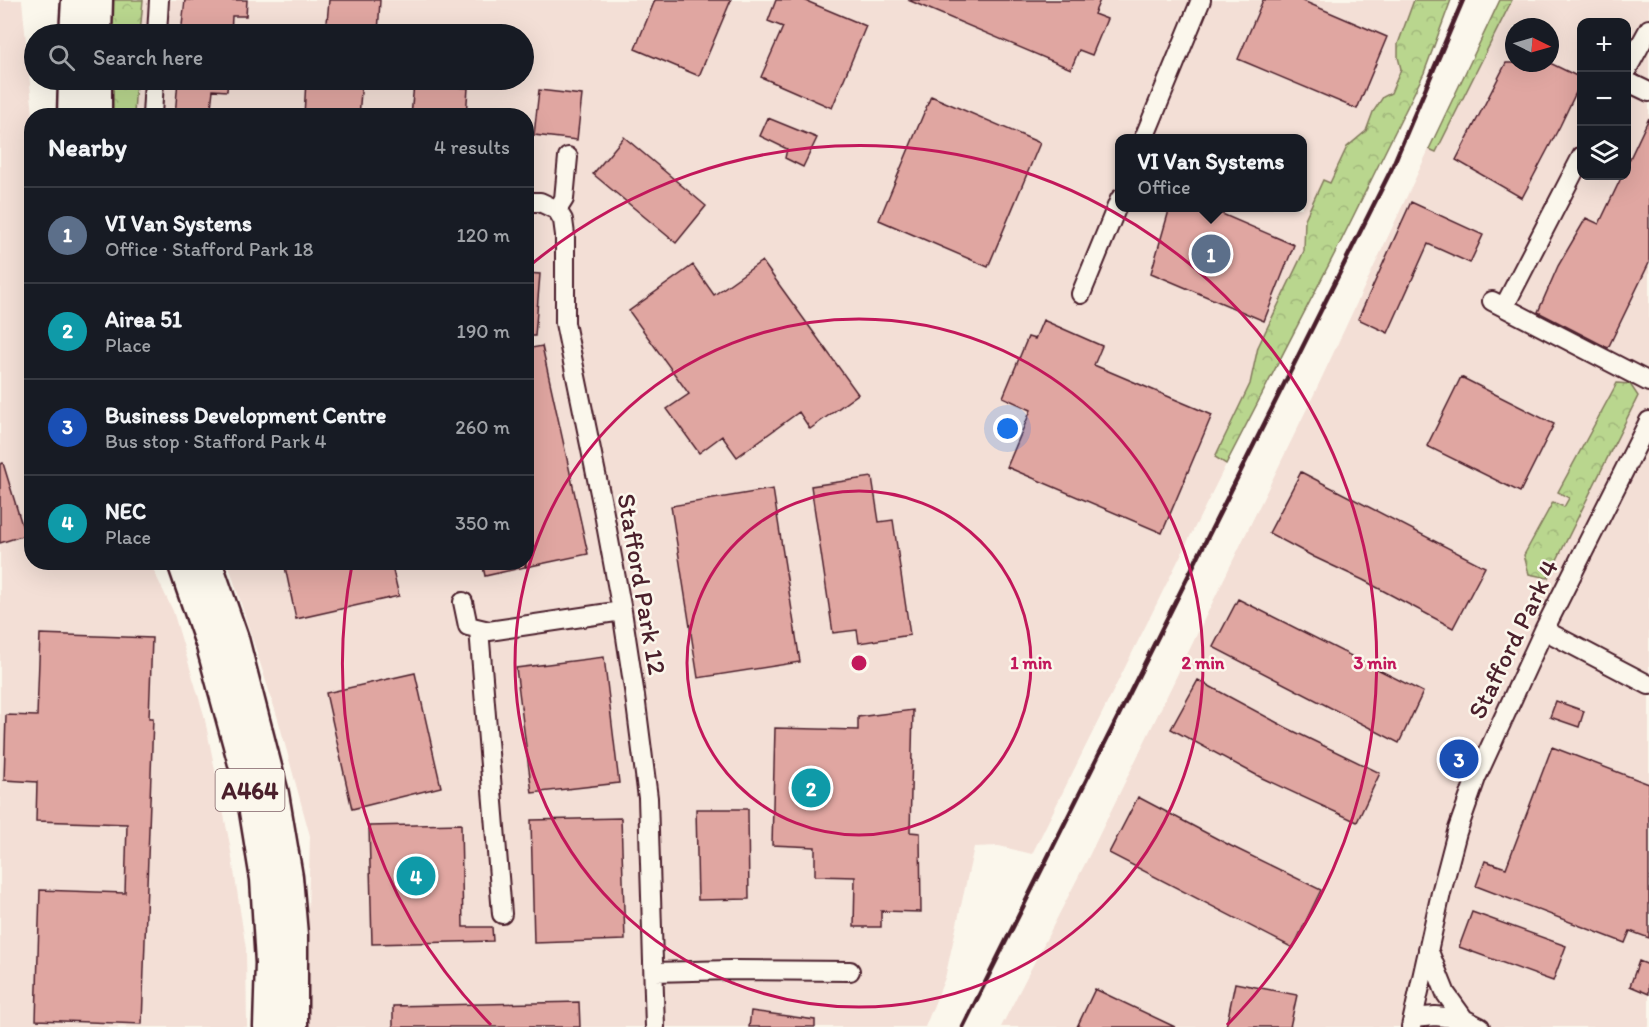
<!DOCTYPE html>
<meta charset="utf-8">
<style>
body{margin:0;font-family:Itim,sans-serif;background:#242831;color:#f1f3f6}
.controls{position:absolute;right:18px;top:18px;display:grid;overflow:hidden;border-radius:12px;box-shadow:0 6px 24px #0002}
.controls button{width:54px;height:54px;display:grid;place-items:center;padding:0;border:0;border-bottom:2px solid #363941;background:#171b24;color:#f1f3f6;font:30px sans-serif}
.compass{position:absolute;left:1505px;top:18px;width:54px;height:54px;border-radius:50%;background:#171b24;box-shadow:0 6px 24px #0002;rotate:95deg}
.you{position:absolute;left:1008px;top:429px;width:21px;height:21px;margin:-15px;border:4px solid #fff;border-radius:50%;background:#1a73e8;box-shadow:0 0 0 9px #1a73e833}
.badge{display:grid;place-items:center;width:39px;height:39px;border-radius:50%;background:#d93025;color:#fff;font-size:20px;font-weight:700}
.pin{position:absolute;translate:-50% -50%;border:3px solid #fff;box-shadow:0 2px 6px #0006}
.popup{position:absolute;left:1115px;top:134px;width:192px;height:78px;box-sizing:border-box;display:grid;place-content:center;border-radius:12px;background:#171b24;filter:drop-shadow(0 2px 4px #0005);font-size:20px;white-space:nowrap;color:#9ea1a6}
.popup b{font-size:22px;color:#f1f3f6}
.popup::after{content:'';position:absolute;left:50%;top:100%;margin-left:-12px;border:12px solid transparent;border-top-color:#171b24}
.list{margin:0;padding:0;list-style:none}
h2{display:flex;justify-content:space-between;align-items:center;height:78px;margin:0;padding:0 24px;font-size:26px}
h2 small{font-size:20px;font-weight:400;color:#9ea1a6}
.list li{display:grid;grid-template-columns:39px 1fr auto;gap:18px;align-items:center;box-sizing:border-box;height:96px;padding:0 24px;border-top:2px solid #363941}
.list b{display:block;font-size:22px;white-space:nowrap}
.list p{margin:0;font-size:20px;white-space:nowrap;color:#9ea1a6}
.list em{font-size:20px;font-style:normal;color:#9ea1a6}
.icon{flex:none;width:33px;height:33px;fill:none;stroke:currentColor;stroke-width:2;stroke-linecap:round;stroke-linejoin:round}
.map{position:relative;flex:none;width:1649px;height:1027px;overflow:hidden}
.search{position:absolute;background:#171b24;box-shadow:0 6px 24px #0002;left:24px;top:24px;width:510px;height:66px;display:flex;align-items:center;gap:15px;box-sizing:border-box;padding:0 21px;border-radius:33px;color:#9ea1a6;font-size:22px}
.panel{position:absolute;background:#171b24;box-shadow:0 6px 24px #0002;left:24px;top:108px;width:510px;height:462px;border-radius:24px}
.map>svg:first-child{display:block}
.built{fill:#f3dfd6;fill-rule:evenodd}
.forest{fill:url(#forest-crowns);stroke:#827a5c;stroke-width:1.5}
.building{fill:#e0a6a1;stroke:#4a1f2b;stroke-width:1.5}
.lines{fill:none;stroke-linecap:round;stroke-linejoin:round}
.minor-casing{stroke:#4a1f2b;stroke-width:22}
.trunk-casing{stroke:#4a1f2b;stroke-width:33}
.minor{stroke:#fbf7ec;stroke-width:18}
.trunk{stroke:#fbf7ec;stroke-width:28}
.rail{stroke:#4a1f2b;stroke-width:4.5}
.ring{fill:none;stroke:#c2185b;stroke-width:3}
.labels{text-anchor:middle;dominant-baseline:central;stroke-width:5;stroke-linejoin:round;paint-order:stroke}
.shield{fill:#fbf7ec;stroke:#7f6065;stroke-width:1.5}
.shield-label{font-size:24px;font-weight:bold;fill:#4a1f2b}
.street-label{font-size:26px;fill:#4a1f2b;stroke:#fbf7ec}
.centre{fill:#c2185b;stroke:#fbf7ec;stroke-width:3}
.ring-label{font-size:18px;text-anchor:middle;font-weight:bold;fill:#c2185b;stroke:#fbf7ec;stroke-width:5;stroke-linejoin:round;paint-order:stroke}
</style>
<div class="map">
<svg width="1649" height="1027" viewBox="0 0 1649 1027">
<defs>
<pattern id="forest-crowns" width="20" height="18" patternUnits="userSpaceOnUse" patternTransform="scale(1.5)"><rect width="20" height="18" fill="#b9d68e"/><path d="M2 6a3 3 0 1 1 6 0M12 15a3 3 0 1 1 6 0" fill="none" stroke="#a1b77b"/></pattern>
</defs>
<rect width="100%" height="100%" fill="#fbf7ec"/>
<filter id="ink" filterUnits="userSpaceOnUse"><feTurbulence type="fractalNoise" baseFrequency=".0167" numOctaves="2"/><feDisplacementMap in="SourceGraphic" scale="12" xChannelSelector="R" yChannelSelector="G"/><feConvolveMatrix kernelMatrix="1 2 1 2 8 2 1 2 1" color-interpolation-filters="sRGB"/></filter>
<g filter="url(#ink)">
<!-- built -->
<path class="built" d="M0 0H22L33 115 32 116V562L150 563 173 611 204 715 230 845 246 949 247 1027H0Z
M143 0H1451L1424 73 1290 336 1032 854 999 846 974 847 945 978 925 1027H305L310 836 278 719 228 563 526 562V116H134L136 80H524V34H140ZM1120 138H1302V208H1120Z
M1499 0H1649V1027H1001L1087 860 1316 390ZM1582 22H1626V176H1582ZM1514 27H1550V63H1514Z"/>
<!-- forest -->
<path class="forest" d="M109 0H143L140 34H107Z
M1414 0H1451L1424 73 1339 245 1226 464 1215 457 1250 384 1258 347 1304 251 1305 219 1323 180 1330 183 1347 147 1366 131 1373 112 1383 97 1391 93 1401 69 1398 57V44Z
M1500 0H1512L1436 152 1429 149Z
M105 80H136L134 115H107Z
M1617 383 1630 384 1638 396 1548 578 1529 574 1524 555 1553 502 1564 507 1569 498 1558 492Z"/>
<!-- building -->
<path class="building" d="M185 0H247L246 16H232L231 34H181Z
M329 0H380L378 34H326Z
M655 0H731L699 76 635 49Z
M776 0H804L866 26 832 108 761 77 783 27 768 21Z
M908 0H1100L1094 14 1107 19 1092 55 1079 50 1071 69Z
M1263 0H1301L1387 37 1357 109 1238 59Z
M1506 63H1550L1581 78V82L1560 126 1522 198 1456 160Z
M178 80H228L227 91 213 90 210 116H175Z
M306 80H362L359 116H304Z
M414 84 468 88 466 116H411Z
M539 90 582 95 577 140 534 135Z
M931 96 1040 143 988 267 879 220Z
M768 118 817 138 803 167 785 158 787 149 760 136Z
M1649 118V263L1608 348 1538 312 1558 266 1586 218 1599 224 1622 176H1626V167Z
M624 137 706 206 676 243 593 174Z
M1411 202 1483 235 1470 263 1428 244 1388 333 1358 319Z
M1170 207H1206L1294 245 1264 321 1151 273Z
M762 261 858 394 810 429 799 412 737 457 722 436 699 453 667 409 689 394 629 311 693 265 714 295Z
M526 273 540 274 535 336H526Z
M1043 320 1102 346 1094 365 1212 415 1162 533 1007 467 1031 410 1003 397 1028 337 1035 339Z
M542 346 588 554 526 567V349Z
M1461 377 1554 424 1520 492 1427 446Z
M3 463 25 535 0 543V464Z
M1301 472 1485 567 1453 628 1363 580 1314 557 1269 533Z
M872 477 879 522 893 520 910 635 859 643 857 630 833 633 811 486Z
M773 489 800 662 698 678 671 506Z
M284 562H391L399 596 296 619Z
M482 562H525V567L485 576Z
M1238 599 1423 692 1399 743 1213 647Z
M40 634 152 638 149 718H153L142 1024 36 1020 40 890 125 893 127 824 36 821 37 782 4 780 6 715 37 716Z
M604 657 619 783 532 793 516 668Z
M415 673 441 787 352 809 326 693Z
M1198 680 1287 728 1380 773 1357 822 1262 778 1171 729Z
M1556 701 1584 711 1579 727 1550 717Z
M913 710 910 832 920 833 921 912 881 911V927H854L855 877 815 876V847L772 845 775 728 858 730V717Z
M1552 747 1649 784V938L1630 931 1625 943 1476 886 1485 861 1506 868Z
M1138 797 1231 846 1321 890 1293 948 1109 853Z
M696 809H748L749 899 698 900Z
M621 818 625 940 534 943 531 820Z
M461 824 463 927H492L493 941 372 944 369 826Z
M1472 912 1566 946 1553 981 1459 947Z
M1639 961 1649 965V994L1630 986Z
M1235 983 1297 995 1290 1027H1226Z
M1095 989 1175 1027H1077Z
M579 1002 580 1027H393V1006Z
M751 1011 815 1020V1027H749Z"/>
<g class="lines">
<defs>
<path id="minor" d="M157 34 159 0
M1626 71 1649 29
M1626 81 1649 92
M152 116 154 80
M1144 138 1201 0
M568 157 564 199 557 210 563 220 565 235V323L603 508 622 611 635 696 648 798 655 1027
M526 202H540L557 210
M1081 294 1120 199
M1492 301 1649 382
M1504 307 1582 156
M463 602 468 626 489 631 622 611
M479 629 502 914
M1544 630 1649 685
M1428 949 1446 994 1464 1019 1480 1027
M654 972 731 970 850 971
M1413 1018 1435 1016 1464 1019
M1411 1027 1441 893 1457 832 1476 778 1544 630 1649 421"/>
<path id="trunk" d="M74 34 76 0
M97 34 98 0
M72 116 73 80
M97 116V80
M182 562 211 646 251 793 265 879 270 963 268 1027
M207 562 234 639 274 794 288 877 293 935V1027"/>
</defs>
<!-- minor casing -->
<use href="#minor" class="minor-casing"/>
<!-- trunk casing -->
<use href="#trunk" class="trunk-casing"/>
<!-- minor -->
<use href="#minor" class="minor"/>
<!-- trunk -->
<use href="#trunk" class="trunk"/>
<!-- rail -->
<path class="rail" d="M963 1027 1391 170 1463 0"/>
</g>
</g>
<!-- distance rings -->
<g class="ring">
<circle cx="859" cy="663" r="172"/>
<circle cx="859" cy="663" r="344"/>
<path d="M491 1025A516 516 0 0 1 352 565M527 268A516 516 0 0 1 1227 1025"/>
</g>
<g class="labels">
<!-- shield labels -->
<rect class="shield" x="215.5" y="769" width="69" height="42" rx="4.5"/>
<g class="shield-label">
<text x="250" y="790">A464</text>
</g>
<!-- street labels -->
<g class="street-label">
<text transform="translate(642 584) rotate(80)">Stafford Park 12</text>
<text transform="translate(1513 639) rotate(-64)">Stafford Park 4</text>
</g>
</g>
<circle cx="859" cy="663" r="9" class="centre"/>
<g class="ring-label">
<text x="1031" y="669">1 min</text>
<text x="1203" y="669">2 min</text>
<text x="1375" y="669">3 min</text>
</g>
</svg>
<div class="controls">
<button>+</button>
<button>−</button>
<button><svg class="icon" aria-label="layers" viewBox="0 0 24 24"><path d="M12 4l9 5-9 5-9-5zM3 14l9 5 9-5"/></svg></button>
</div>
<svg class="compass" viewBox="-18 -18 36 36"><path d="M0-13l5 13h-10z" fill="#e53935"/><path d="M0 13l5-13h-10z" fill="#9ea1a6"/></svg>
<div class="you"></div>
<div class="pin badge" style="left:1211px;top:254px;background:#5c6f8a">1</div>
<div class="popup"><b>VI Van Systems</b>Office</div>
<div class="pin badge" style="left:811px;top:788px;background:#0f9aa8">2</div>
<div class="pin badge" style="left:1459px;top:759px;background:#1a4fb4">3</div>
<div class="pin badge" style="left:416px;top:876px;background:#0f9aa8">4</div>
<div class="search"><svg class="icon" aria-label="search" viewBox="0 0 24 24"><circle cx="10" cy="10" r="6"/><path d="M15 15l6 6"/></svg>Search here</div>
<section class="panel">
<h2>Nearby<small>4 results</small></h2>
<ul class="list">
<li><span class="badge" style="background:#5c6f8a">1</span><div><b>VI Van Systems</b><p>Office · Stafford Park 18</p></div><em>120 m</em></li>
<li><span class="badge" style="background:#0f9aa8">2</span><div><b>Airea 51</b><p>Place</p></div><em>190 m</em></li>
<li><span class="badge" style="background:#1a4fb4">3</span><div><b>Business Development Centre</b><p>Bus stop · Stafford Park 4</p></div><em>260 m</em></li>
<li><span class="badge" style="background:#0f9aa8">4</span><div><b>NEC</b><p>Place</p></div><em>350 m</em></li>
</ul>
</section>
</div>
